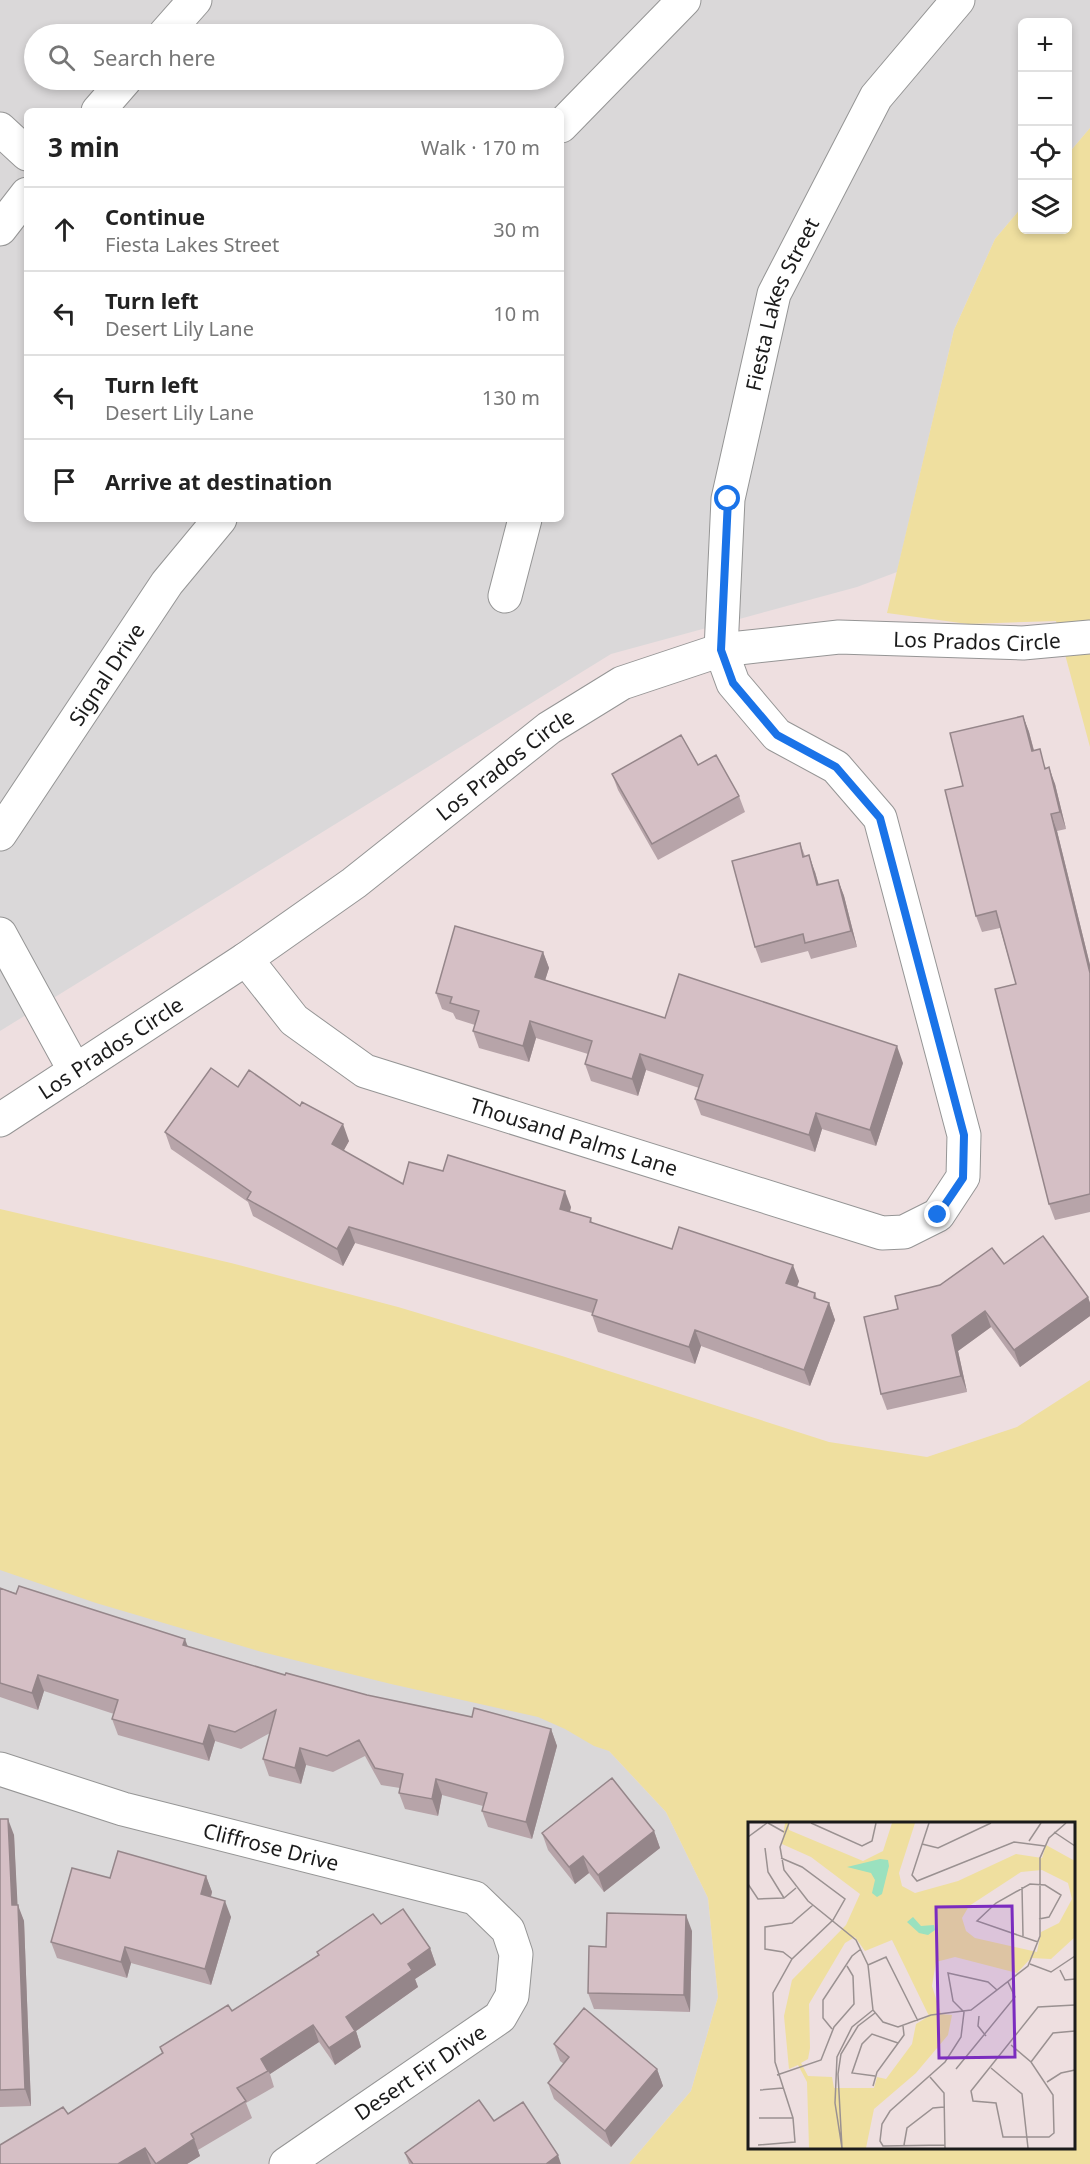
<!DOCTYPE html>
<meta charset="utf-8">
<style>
body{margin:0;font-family:"Noto Sans",sans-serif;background:#f6f6f6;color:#222}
.controls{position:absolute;right:18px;top:18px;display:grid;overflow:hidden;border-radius:9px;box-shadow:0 3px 9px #0003}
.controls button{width:54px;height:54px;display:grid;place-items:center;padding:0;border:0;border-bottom:2px solid #e0e0e0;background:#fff;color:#222;font:30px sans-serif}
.stop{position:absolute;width:18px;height:18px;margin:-14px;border:4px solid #1a73e8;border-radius:50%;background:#fff}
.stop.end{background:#1a73e8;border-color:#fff;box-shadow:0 2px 6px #0008}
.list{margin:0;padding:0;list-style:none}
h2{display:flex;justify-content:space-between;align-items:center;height:78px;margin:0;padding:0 24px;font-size:26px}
h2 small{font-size:20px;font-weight:400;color:#767676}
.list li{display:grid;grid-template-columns:39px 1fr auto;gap:18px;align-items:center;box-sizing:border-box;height:84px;padding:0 24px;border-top:2px solid #e0e0e0}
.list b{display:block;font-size:22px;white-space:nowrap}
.list p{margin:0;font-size:20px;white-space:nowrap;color:#767676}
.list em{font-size:20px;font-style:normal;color:#767676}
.icon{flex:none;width:33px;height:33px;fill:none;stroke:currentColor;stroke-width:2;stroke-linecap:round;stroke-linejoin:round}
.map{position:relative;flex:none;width:1090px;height:2164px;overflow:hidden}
.search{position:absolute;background:#fff;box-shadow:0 3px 9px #0003;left:24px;top:24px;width:540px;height:66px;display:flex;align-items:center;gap:15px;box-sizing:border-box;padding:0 21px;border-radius:33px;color:#767676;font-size:22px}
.panel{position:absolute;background:#fff;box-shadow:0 3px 9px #0003;left:24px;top:108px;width:540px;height:414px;border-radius:9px}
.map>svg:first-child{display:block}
.residential{fill:#dad8d9;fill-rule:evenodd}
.grass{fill:#efdf9f;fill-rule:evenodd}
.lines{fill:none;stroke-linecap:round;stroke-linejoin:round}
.minor-casing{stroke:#959595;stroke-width:35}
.minor{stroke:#fff;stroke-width:33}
.wall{fill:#b7a4a9}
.shaded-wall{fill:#95868a}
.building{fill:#d5bfc5;stroke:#95868a;stroke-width:1.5}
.route{stroke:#1a73e8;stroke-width:8}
.labels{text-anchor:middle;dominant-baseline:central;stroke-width:5;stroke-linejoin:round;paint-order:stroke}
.street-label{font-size:21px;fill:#1b1b1b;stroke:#fff}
.inset-road{fill:none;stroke:#9a9191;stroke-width:1.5}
.view{fill:#7b2cbf;fill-opacity:0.15;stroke:#7b2cbf;stroke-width:3}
.inset-edge{fill:none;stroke:#1b1b1b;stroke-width:3}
</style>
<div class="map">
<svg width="1090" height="2164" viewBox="0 0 1090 2164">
<rect width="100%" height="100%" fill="#eedfe0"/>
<!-- residential -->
<path class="residential" d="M0 0H1090V128L1068 154V22H1022V207L995 239 954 330 897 572 857 587 611 654 0 1031ZM34 34H554V80H34ZM27 111H561V519H27Z
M0 1556 537 1710 595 1736 666 1812 708 1898 718 1997 691 2091 629 2164H0Z"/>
<!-- grass -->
<path class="grass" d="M1090 128V747L1056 621 968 624 887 613 954 330 995 239 1022 207V230H1068V154Z
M0 1209 231 1263 398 1307 562 1356 829 1442 927 1457 1017 1427 1090 1380V2164H629L691 2091 718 1997 708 1898 666 1812 609 1751 594 1746 565 1729 538 1717 391 1684 262 1652 96 1603 0 1570ZM750 1824H1074V2148H750Z"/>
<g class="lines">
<defs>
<g id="minor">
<path d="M165 34 195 0"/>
<path d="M98 111 125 80"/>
<path d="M561 126 684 0"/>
<path d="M0 129 27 154"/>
<path d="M0 229 27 194"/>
<path d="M505 596 525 519"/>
<path id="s1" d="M0 834 167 583 220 519"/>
<path d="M0 934 75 1071"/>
<path id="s2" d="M246 959 294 1020 365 1071 882 1233 904 1232 938 1215 963 1177 964 1135 880 818 836 767 777 735 733 683 721 650 728 499 774 294 876 97 958 0"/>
<path id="s3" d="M0 1120 246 959 354 883 549 728 622 683 721 650 839 637 1023 643 1090 637"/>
<path id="s4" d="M0 1769 123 1809 475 1898 508 1930 516 1954 512 1996 500 2017 286 2164"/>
</g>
</defs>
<!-- minor casing -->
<use href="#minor" class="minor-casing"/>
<!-- minor -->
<use href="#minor" class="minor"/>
</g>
<!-- wall -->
<path class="wall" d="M1023 716 1029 732 1034 750 1046 768 1055 784 1066 829 1057 831 1090 965V1212L1055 1220 1049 1204 1016 984 1000 928 982 932 976 916 963 786Z
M698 765 739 796 745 812 658 860 618 790 612 774Z
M800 843 805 856 815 872 819 885 838 880 844 896 857 947 811 959 808 951 761 963 755 947Z
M543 952 549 968 545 980 665 1018 903 1063 876 1146 822 1129 815 1152 701 1115 695 1099 699 1088 646 1070 638 1096 591 1081 585 1064 588 1054 536 1038 529 1062 479 1048 473 1031 475 1025 456 1019 453 1013 442 1009 436 993Z
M238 1087 349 1141 343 1151 403 1184 571 1207 570 1212 591 1218 592 1223 672 1249 799 1281 797 1287 815 1293 817 1299 829 1303 835 1320 810 1386 701 1346 695 1364 598 1332 592 1315V1313L355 1243 343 1266 253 1216 248 1202 171 1149 165 1132Z
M1004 1264 1088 1297 1090 1303V1316L1020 1367 991 1327 958 1351 967 1392 887 1410 881 1394 940 1285Z
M0 1588 188 1647 285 1675 367 1695 472 1717 551 1729 557 1746 532 1839 488 1827 482 1811 483 1806 442 1795 438 1816 405 1809 399 1793 400 1788 381 1785 365 1756 333 1772 306 1765 301 1784 269 1776 263 1759 270 1733 241 1749 215 1741 209 1761 118 1735 112 1719 114 1714 44 1691 38 1710 0 1697Z
M0 1819 14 1835 17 1905 24 1921 31 2106 0 2107Z
M654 1831 660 1848 604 1892 589 1873 575 1884 548 1850 542 1833Z
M206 1876 212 1892 211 1897 231 1917 211 1985 131 1963 127 1978 57 1958 51 1942Z
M381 1924 430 1948 436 1965 415 1979 418 1987 356 2031 361 2047 335 2065 319 2042 270 2074 274 2087 246 2103 252 2118 198 2150 200 2156 187 2164H0L68 2114 162 2054 160 2047 232 2011 318 1955 317 1952Z
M692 1931 690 2012 594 2009 588 1993 606 1947Z
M554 2044 657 2069 663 2086 611 2147 554 2099 548 2083 564 2064 560 2061Z
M494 2121 561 2164H409L405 2153Z"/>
<!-- shaded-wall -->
<path class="shaded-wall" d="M1023 716 1029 732 1038 767 1032 751Z
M1049 767 1055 784 1066 829 1060 812Z
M1051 814 1057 831 1090 965V973Z
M809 855 815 872 823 901 817 885Z
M838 880 844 896 857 947 851 931Z
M543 952 549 968 541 993 535 977Z
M530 1021 536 1038 529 1062 523 1046Z
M897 1046 903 1063 876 1146 870 1130Z
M640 1054 646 1070 638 1096 632 1079Z
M816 1113 822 1129 815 1152 809 1135Z
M343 1124 349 1141 338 1161 332 1144Z
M565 1191 571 1207 566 1226 560 1209Z
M349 1227 355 1243 343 1266 337 1249Z
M793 1265 799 1281 792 1300 786 1283Z
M1088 1297 1090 1303V1316L1020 1367 1014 1350Z
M829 1303 835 1320 810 1386 804 1370Z
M985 1311 991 1327 958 1351 967 1392 961 1376 952 1335Z
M695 1330 701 1346 695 1364 689 1347Z
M185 1639 191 1655 183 1645Z
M38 1675 44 1691 38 1710 32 1693Z
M209 1725 215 1741 209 1761 203 1744Z
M551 1729 557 1746 532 1839 526 1822Z
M300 1748 306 1765 301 1784 295 1768Z
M436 1779 442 1795 438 1816 432 1799Z
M8 1819 14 1835 18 1913V1905L24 1921 31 2106 25 2089 12 1905Z
M654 1831 660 1848 604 1892 598 1875Z
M583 1856 589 1873 575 1884 569 1867Z
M206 1876 212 1892 207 1910 201 1894Z
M225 1901 231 1917 211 1985 205 1969Z
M686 1915 692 1931 690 2012 684 1995Z
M125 1947 131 1963 127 1978 121 1962Z
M430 1948 436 1965 415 1979 418 1987 356 2031 361 2047 335 2065 329 2048 346 2017 408 1964Z
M313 2025 319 2042 270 2074 261 2059Z
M657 2069 663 2086 611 2147 605 2131Z
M194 2139 200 2156 187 2164H156Z
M145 2148 151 2164H118Z
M558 2155 561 2164H546Z"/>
<!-- building -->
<path class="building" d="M1023 716 1032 751 1040 749 1045 769 1049 767 1060 812 1051 814 1090 973V1194L1049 1204 995 989 1016 984 996 911 976 916 945 790 963 786 950 733Z
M681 735 698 765 716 755 739 796 652 844 612 774Z
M800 843 803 857 809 855 817 885 838 880 851 931 805 943 803 934 755 947 732 861Z
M455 926 543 952 535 977 665 1018 679 974 897 1046 870 1130 816 1113 809 1135 695 1099 703 1075 640 1054 632 1079 585 1064 592 1041 530 1021 523 1046 473 1031 479 1011 450 1003 452 997 436 993Z
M211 1068 238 1087 249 1070 300 1106 302 1102 343 1124 332 1144 403 1184 409 1162 443 1171 448 1155 565 1191 560 1209 591 1218 590 1222 672 1249 679 1227 793 1265 786 1283 815 1293 814 1298 829 1303 804 1370 695 1330 689 1347 592 1315 597 1300 349 1227 337 1249 247 1199 251 1192 165 1132Z
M1043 1236 1088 1297 1014 1350 985 1311 952 1335 961 1376 881 1394 864 1317 898 1309 895 1296 940 1285 992 1248 1004 1264Z
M19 1586 185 1639 183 1645 285 1675 286 1673 367 1695 472 1717 474 1708 551 1729 526 1822 482 1811 487 1793 436 1779 432 1799 399 1793 403 1774 375 1768 359 1740 327 1756 300 1748 295 1768 263 1759 276 1710 235 1732 209 1725 203 1744 112 1719 118 1700 38 1675 32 1693 0 1683V1588L16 1594Z
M612 1778 654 1831 598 1875 583 1856 569 1867 542 1833Z
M0 1819H8L12 1905H18L25 2089 0 2090Z
M118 1851 206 1876 201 1894 225 1901 205 1969 125 1947 121 1962 51 1942 72 1868 110 1878Z
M403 1909 430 1948 408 1964 412 1970 346 2017 355 2031 329 2048 313 2025 261 2059 268 2071 237 2088 246 2101 191 2134 194 2139 156 2164 145 2148 118 2164H0V2145L63 2107 68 2114 163 2053 160 2047 228 2005 232 2011 319 1955 317 1952 373 1914 381 1924Z
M607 1913 686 1915 684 1995 588 1993 589 1946 606 1947Z
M584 2008 657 2069 605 2131 548 2083 569 2057 554 2044Z
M479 2100 494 2121 523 2102 558 2155 546 2164H413L405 2153Z"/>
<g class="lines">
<!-- route -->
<path class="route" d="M728 499 721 650 733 683 777 735 836 767 880 818 964 1135 963 1178 938 1215"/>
</g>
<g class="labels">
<!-- street labels -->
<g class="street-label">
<text stroke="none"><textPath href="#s2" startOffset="1774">Fiesta Lakes Street</textPath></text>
<text stroke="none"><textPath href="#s3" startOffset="1122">Los Prados Circle</textPath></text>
<text stroke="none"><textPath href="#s1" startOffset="192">Signal Drive</textPath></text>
<text stroke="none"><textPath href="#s3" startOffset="618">Los Prados Circle</textPath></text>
<text stroke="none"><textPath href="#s3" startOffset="132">Los Prados Circle</textPath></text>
<text stroke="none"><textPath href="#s2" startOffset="384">Thousand Palms Lane</textPath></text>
<text stroke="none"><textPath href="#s4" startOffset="282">Cliffrose Drive</textPath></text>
<text transform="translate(420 2072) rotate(-34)">Desert Fir Drive</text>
</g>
</g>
<!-- overview -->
<g transform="translate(748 1822)">
<rect width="327" height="327" fill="#eedfe0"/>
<path d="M37 1H41V8L115 39 135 29 144 1H167L151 51 154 64 167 71 210 59 268 32 294 36 298 23 327 39V115L303 137 283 136 269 151 207 135 188 140 184 164 193 192 204 193 200 213 168 251 126 287 118 326H61L59 260 50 243 41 247 36 194 44 158 98 103 112 72 63 35 34 22ZM294 48 320 61 324 77 311 101 293 110 289 130 227 116 218 109 214 96 221 84 273 50ZM107 115 117 129 144 118 181 194 168 202 164 222 138 257 129 255 126 266H86L84 255 60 254 53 241 60 237 62 226 61 182 97 121Z" fill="#efdf9f" fill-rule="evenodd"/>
<path d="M132 37 140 38 141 44 134 72 129 75 124 71 127 58 123 51 99 45ZM165 95 173 104 186 103 187 108 180 113 171 111 159 100Z" fill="#9ae1bf"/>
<path class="inset-road" d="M20 1 36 10M41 1 32 25 36 48 60 79 108 118 120 143 125 188 135 200 150 205 183 193 223 188 280 144 292 114V36L301 16 318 1M63 1 114 24 124 19 128 1M181 1 164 53 169 59 266 20 297 24M306 10 327 24M0 15 19 1M281 19 293 1M174 22 190 26 243 1M17 26 20 50 36 76M0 62 10 77 36 76 48 66M274 65 275 114M0 75V107M290 120 229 99 248 81 282 62 297 63 313 73 301 95 291 97M44 137 35 130 17 127V105L44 101 65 83M282 142 303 150 327 134M120 143 138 135 170 199M312 148 317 158 327 157M231 194 230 204 238 214M84 207 75 196V178L104 134 113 127M263 223 283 240 305 273 306 311 301 315H255L248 281 225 279 223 269 290 185 327 183M283 240 305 211 327 209M243 246 274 272 280 326M208 247 267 175 260 160M29 253 73 238 86 205 106 182 105 154 99 144M127 254 104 251 114 222 124 212 150 221M182 255 196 271 197 326M299 260 313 251 327 248M125 264 129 250 156 213 155 204M12 268 35 266M11 296H45M10 323 47 320 45 296 27 240 25 171 44 137 85 98 97 77 54 45 33 36M156 323 159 306 185 286 196 285M197 323 135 324 132 319 134 302 142 289 197 240 213 215 216 190 205 179 200 151 240 160 249 168M94 326 87 281 89 235 104 205 125 188M94 326 90 252 93 232 110 204 127 191"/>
<path class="view" d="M264 84 267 235 191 236 188 85Z"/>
<rect width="327" height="327" class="inset-edge"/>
</g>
</svg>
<div class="controls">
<button>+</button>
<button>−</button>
<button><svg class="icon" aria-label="locate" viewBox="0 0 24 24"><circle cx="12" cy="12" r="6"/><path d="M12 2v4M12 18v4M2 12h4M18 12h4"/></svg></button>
<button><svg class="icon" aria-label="layers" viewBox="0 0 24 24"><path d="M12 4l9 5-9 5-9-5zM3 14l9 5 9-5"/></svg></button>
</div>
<div class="stop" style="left:728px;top:499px"></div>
<div class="stop end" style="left:938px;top:1215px"></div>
<div class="search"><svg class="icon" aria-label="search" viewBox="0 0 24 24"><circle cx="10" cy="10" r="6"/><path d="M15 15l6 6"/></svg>Search here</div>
<section class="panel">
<h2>3 min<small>Walk · 170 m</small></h2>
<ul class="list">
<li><svg class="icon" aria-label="ahead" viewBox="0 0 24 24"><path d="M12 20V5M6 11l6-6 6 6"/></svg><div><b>Continue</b><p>Fiesta Lakes Street</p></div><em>30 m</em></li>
<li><svg class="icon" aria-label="left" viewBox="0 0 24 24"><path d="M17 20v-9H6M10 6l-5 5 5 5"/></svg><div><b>Turn left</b><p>Desert Lily Lane</p></div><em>10 m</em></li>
<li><svg class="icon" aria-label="left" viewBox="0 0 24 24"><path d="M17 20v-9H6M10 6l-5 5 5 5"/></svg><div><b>Turn left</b><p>Desert Lily Lane</p></div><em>130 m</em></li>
<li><svg class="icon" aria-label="arrive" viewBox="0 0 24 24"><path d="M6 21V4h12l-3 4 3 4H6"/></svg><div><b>Arrive at destination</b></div></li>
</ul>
</section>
</div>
